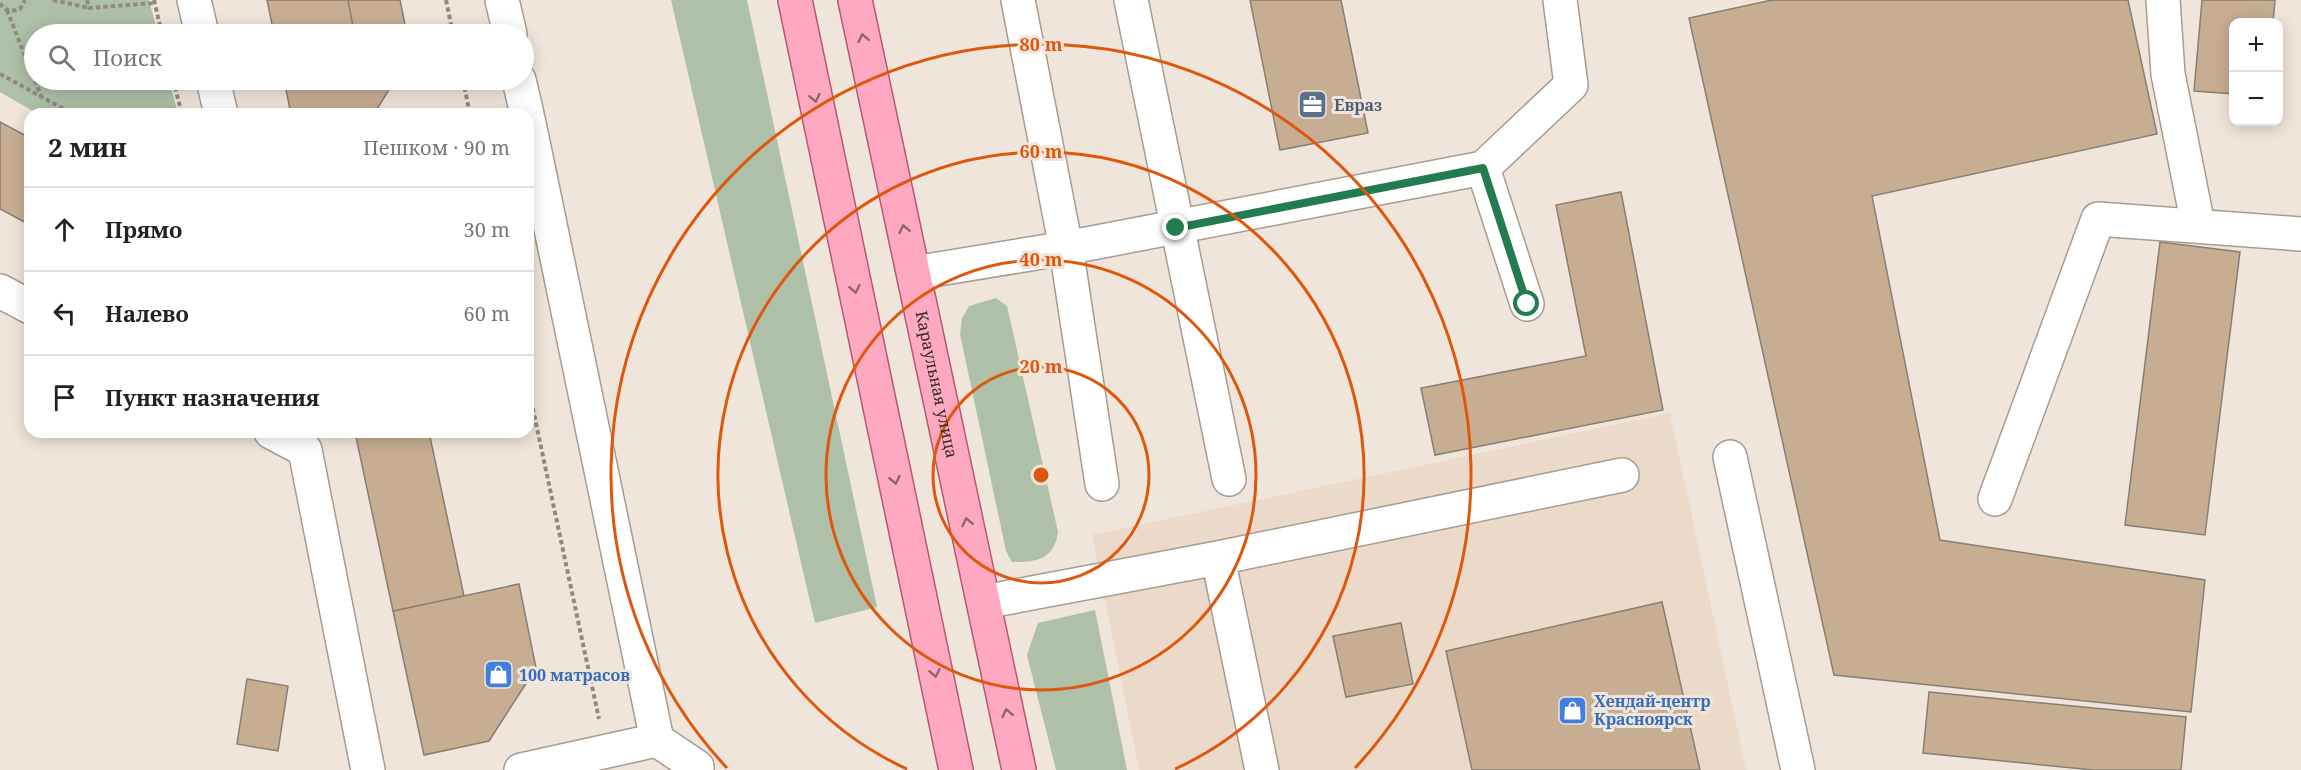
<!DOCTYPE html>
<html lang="ru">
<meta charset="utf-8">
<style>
body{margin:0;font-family:"Noto Serif",serif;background:#f6f6f6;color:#222}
.controls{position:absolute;right:18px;top:18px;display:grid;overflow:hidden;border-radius:12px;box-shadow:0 3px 15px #0003}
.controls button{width:54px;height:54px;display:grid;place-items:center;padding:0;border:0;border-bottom:2px solid #e0e0e0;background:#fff;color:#222;font:30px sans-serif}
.stop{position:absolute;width:18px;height:18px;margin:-14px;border:4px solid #237b50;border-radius:50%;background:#fff}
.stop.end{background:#237b50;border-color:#fff;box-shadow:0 2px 6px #0008}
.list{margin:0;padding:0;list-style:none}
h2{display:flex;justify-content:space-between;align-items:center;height:78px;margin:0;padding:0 24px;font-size:26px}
h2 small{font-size:20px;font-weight:400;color:#767676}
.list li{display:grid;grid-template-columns:39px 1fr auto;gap:18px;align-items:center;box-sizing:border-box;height:84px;padding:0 24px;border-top:2px solid #e0e0e0}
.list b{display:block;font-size:22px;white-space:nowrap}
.list em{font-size:20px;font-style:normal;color:#767676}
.icon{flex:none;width:33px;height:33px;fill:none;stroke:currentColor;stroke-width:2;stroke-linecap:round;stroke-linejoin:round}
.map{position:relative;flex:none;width:2301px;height:770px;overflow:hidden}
.search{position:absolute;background:#fff;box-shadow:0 3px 15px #0003;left:24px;top:24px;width:510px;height:66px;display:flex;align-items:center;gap:15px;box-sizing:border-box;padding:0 21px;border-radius:33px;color:#767676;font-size:22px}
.panel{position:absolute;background:#fff;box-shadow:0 3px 15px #0003;left:24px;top:108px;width:510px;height:330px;border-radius:18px}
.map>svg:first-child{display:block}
.built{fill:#ebdac9}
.green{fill:#aec0a7}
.building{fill:#c7ae93;stroke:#877e74;stroke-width:1.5}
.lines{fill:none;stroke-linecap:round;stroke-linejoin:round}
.minor-casing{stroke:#a69c92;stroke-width:36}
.major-casing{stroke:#b65871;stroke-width:36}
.path{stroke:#918a82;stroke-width:4;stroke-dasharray:4.5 3;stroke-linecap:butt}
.minor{stroke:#fff;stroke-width:33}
.major{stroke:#fea9c1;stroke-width:33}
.oneway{stroke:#8d656d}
.route{stroke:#237b50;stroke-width:8}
.ring{fill:none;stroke:#df570d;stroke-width:3}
.labels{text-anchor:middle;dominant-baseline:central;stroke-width:6;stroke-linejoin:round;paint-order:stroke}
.service-label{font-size:16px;font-weight:bold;fill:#4e5e75;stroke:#f0e5da;text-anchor:start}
.street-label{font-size:16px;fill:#312d29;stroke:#f0e5da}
.shop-label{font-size:16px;font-weight:bold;fill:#366cbe;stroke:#f0e5da;text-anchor:start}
.centre{fill:#df570d;stroke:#f0e5da;stroke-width:3}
.ring-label{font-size:18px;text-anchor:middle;font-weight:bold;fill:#df570d;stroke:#f0e5da;stroke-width:6;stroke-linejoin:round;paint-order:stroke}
</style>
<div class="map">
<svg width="2301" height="770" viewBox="0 0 2301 770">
<rect width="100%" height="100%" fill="#f0e5da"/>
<!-- built -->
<path class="built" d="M1670 413 1746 770H1139L1092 535Z"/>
<!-- green -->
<path class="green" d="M0 0H149L158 34H34V80H169L178 114H38L0 92Z
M671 0H747L877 607 815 623Z
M996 298 1007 306 1058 532C1054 560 1037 562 1012 562L1006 551 960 334 962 318 969 306Z
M1095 610 1127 770H1056L1027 655 1038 623Z"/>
<!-- building -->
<path class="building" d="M267 0H348L354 32 340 34H274Z
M348 0H400L407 34H340L354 32Z
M1250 0H1341L1368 133 1280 150Z
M1772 0H2128L2157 134 1872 196 1940 540 2205 580 2191 712 1834 675 1689 18Z
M2202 0H2275L2273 22H2234V94L2194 91Z
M284 80H395L374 114H291Z
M0 122 30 138V225L0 209Z
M1621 192 1663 410 1435 455 1421 388 1586 356 1556 205Z
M2160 242 2240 252 2205 535 2125 525Z
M355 432H429L464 596 393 611Z
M519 584 536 668 489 741 424 755 393 611Z
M1662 602 1700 770H1472L1446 651Z
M1401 623 1413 684 1346 697 1333 636Z
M247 679 288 686 278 751 237 744Z
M1929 692 2186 717 2181 770H2093L1923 753Z"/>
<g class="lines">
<defs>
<path id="minor" d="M194 0 202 34
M502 0 510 34
M1018 0 1066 248 1102 484
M1131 0 1229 479
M2163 0 2168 74 2198 225
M213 80 221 114
M519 80 527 114
M528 119 535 152 528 154
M535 152 657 740 697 767V770
M1483 168 1527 304
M914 273 1066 248 1483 168 1571 85 1560 0
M0 291 30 307
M271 432 305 450 368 770
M1730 457 1798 770
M1995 499 2098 219 2301 234
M1218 558 1622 475
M984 602 1218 558 1262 770
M521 770 657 740"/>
<g id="major">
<path d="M795 0 956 770"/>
<path id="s1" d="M855 0 1019 770"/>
</g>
</defs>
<!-- minor casing -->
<use href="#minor" class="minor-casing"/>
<!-- major casing -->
<use href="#major" class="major-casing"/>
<!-- path -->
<path class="path" d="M53 0 89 8
M87 0 89 8 155 3
M154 0 162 34
M446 0 453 34
M0 3C4 11 11 12 20 9L25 0
M7 10 34 79
M0 74 73 114
M35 80 41 96
M173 80 182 114
M463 80 470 114
M528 386 599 719"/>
<!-- minor -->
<use href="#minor" class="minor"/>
<!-- major -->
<use href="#major" class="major"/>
</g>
<!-- one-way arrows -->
<defs><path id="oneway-chevron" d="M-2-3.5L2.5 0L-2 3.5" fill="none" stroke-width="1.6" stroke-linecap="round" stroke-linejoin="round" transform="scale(1.5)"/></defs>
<g class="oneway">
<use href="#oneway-chevron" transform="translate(863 38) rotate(-102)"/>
<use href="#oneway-chevron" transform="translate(815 98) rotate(78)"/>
<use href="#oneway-chevron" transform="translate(904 229) rotate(-102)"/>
<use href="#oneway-chevron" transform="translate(855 289) rotate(78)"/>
<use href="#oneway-chevron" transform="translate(895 480) rotate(78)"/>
<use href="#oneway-chevron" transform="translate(967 522) rotate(-102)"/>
<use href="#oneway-chevron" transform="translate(935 673) rotate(78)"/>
<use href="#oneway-chevron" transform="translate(1007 713) rotate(-102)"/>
</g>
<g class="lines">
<!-- route -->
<path class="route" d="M1176 228 1483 168 1527 304"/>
</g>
<!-- distance rings -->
<g class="ring">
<circle cx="1041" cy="475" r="108"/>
<circle cx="1041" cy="475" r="215"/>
<path d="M907 769A323 323 0 1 1 1175 769"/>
<path d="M727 768A430 430 0 1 1 1355 768"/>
</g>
<!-- icons -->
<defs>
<symbol id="office-square" viewBox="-11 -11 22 22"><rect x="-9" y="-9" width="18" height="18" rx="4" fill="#5c6f8a" stroke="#f0e5da"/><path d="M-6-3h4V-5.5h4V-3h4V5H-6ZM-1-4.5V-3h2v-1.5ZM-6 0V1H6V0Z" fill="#fff"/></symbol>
<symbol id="shop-square" viewBox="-11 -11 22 22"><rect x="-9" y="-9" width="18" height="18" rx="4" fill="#3f7fe0" stroke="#f0e5da"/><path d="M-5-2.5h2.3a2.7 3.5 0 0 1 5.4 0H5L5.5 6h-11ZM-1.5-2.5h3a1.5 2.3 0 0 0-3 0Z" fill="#fff"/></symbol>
</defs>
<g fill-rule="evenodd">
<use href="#office-square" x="1296" y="88" width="33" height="33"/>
<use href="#shop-square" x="482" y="658" width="33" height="33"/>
<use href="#shop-square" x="1556" y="694" width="33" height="33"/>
</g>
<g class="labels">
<!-- service labels -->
<g class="service-label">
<text x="1334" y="105">Евраз</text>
</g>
<!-- street labels -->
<g class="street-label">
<text stroke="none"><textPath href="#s1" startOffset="393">Караульная улица</textPath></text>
</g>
<!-- shop labels -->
<g class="shop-label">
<text x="519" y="675">100 матрасов</text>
<text x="1594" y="701">Хендай-центр<tspan x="1594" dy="18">Красноярск</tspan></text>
</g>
</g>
<circle cx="1041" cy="475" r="9" class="centre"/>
<g class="ring-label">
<text x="1041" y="51">80 m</text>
<text x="1041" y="158">60 m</text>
<text x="1041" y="266">40 m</text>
<text x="1041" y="373">20 m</text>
</g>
</svg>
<div class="controls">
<button>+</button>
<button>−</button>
</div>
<div class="stop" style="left:1527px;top:304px"></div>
<div class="stop end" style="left:1176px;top:228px"></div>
<div class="search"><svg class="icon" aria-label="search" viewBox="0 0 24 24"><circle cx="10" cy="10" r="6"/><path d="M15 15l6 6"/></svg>Поиск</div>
<section class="panel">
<h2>2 мин<small>Пешком · 90 m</small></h2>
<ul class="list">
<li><svg class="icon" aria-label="ahead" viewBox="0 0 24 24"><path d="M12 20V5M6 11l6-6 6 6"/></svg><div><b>Прямо</b></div><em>30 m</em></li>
<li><svg class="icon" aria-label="left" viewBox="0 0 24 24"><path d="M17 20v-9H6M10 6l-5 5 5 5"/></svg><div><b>Налево</b></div><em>60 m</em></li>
<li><svg class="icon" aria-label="arrive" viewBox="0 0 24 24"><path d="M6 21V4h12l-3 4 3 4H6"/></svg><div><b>Пункт назначения</b></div></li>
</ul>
</section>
</div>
